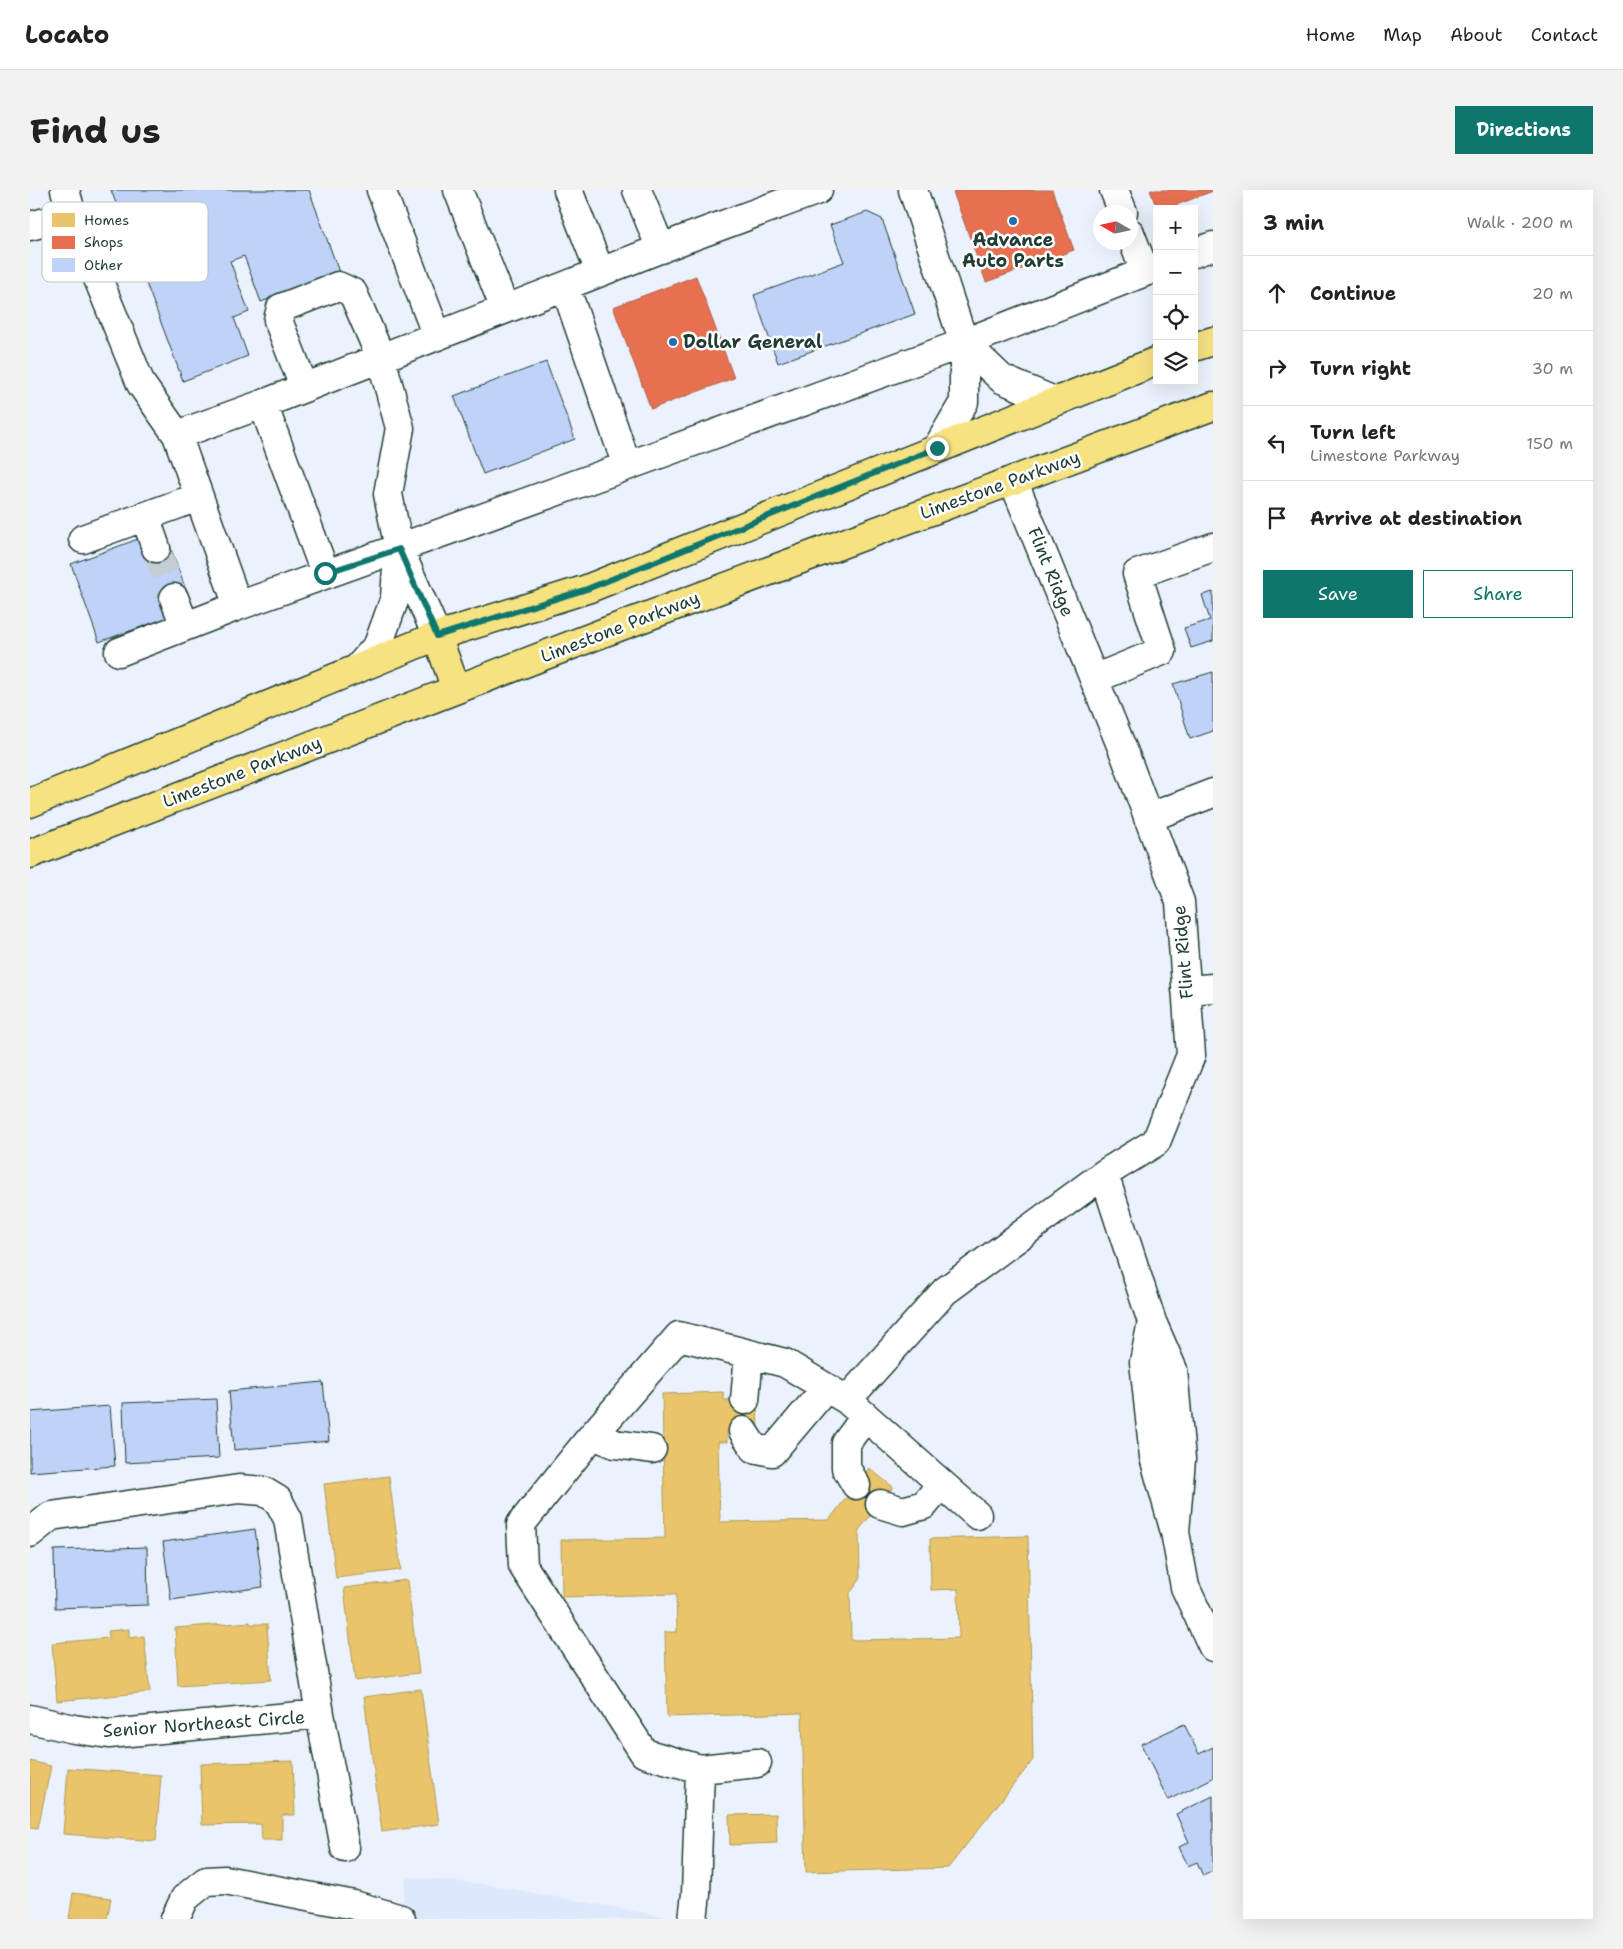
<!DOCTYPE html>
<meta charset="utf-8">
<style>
body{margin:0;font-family:"Shantell Sans",sans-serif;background:#f2f2f2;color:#222}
.controls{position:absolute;right:15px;top:15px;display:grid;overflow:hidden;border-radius:0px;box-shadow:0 5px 20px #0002}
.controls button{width:45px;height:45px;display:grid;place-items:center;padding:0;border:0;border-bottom:1px solid #e0e0e0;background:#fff;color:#222;font:25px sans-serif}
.compass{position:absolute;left:1063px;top:15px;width:45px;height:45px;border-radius:50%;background:#fff;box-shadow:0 5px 20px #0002;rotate:279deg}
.stop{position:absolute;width:15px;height:15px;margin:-11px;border:4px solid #0f766e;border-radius:50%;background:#fff}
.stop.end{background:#0f766e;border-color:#fff;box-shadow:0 1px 5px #0008}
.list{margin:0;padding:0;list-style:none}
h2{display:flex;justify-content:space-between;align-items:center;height:65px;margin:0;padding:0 20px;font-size:21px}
h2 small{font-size:16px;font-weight:400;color:#767676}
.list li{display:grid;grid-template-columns:32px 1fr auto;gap:15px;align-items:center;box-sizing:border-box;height:75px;padding:0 20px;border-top:1px solid #e0e0e0}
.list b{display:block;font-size:19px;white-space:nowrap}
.list p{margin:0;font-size:16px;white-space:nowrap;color:#767676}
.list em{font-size:16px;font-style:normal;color:#767676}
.actions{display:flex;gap:10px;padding:15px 20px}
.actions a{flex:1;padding:11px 0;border:1px solid #0f766e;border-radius:0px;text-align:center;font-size:18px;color:#0f766e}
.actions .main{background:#0f766e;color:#fff}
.icon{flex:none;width:28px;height:28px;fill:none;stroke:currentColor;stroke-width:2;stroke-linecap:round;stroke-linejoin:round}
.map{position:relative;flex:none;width:1183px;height:1729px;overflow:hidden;border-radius:0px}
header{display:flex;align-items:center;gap:30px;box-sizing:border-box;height:70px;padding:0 25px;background:#fff;border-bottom:1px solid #e0e0e0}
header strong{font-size:24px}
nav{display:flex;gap:28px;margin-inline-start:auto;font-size:18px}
.intro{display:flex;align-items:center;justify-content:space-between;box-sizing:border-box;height:120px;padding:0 30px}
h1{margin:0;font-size:35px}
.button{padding:12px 22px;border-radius:0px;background:#0f766e;color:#fff;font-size:18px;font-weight:700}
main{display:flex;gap:30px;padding:0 30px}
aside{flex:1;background:#fff;border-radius:0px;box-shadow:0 5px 20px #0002}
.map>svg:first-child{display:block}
.built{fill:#dee8fc}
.homes{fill:#e9c46a;stroke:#ac9c5a}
.shops{fill:#e76f51;stroke:#ab6048}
.building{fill:#bfd2f8;stroke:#1f3d34}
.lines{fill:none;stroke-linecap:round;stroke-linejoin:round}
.minor-tunnel{stroke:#c3ced5;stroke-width:28;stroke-dasharray:28 14;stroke-linecap:butt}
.minor-casing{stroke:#1f3d34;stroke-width:31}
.major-casing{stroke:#1f3d34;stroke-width:31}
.minor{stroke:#fff;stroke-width:28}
.major{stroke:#f6e281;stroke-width:28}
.route{stroke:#0f766e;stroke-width:6}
.poi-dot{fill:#1f6fb2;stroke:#fff;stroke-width:2}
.labels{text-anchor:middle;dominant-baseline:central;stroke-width:5;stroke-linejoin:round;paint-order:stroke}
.poi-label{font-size:18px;font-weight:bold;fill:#1f3d34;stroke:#fff}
.street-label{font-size:18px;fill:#1f3d34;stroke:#fff}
.key{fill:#fff;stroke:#bcc5c2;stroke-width:1}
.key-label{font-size:14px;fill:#1f3d34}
</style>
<header>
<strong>Locato</strong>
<nav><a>Home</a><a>Map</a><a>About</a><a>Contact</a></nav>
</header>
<div class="intro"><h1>Find us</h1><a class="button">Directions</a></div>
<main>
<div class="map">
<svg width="1183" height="1729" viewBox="0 0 1183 1729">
<rect width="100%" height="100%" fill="#ecf2fd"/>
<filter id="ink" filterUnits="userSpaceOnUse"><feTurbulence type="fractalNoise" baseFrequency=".02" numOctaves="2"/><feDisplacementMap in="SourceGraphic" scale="10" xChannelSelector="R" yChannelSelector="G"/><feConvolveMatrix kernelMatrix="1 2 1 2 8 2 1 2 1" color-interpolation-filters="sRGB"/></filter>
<g filter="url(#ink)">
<!-- built -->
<path class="built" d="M376 1687 454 1694 649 1729H370Z"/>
<!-- homes -->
<path class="homes" d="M693 1202 694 1210 727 1209 728 1241H697V1252H688L690 1332 799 1330 839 1278 863 1297 829 1340 830 1390 820 1403 821 1450 929 1448 928 1399 901 1400 900 1349 998 1346 1003 1570 918 1678 776 1682 772 1523 637 1527 635 1442H647L646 1404 532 1407 531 1350 635 1348 632 1204Z
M359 1286 371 1380 306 1388 294 1294Z
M377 1390 389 1483 325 1491 314 1398Z
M220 1432V1434H237L241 1490 148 1496 145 1438Z
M99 1439V1448L114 1446 120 1502 27 1511 22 1453 79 1448 78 1441Z
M391 1499 409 1634 352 1642 334 1507Z
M0 1571 21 1576 8 1638 0 1637Z
M263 1571 265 1625H252V1650H232L231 1634 172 1635 170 1574Z
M38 1578 131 1585 126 1651 33 1644Z
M746 1624 747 1653 700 1655 699 1625Z
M43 1703 81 1708 77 1729H39Z"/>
<!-- shops -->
<path class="shops" d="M927 0H1022L1044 60 956 92 923 2Z
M1120 0H1183V1L1136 19H1127Z
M666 86 704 188 621 219 583 117Z"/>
<!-- building -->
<path class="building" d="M81 0H279L309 82 231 112 214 66 200 71 219 122 204 128 218 166 153 191Z
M837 22 852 29 885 124 748 173 724 105 814 72 800 35Z
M516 172 545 249 453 284 424 206Z
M116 346 139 353 157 403 144 408 145 425 69 452 41 374Z
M1183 402V451L1161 458 1154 438 1180 430 1172 405Z
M1183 482V541L1160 549 1143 494Z
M293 1192 299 1251 204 1260 199 1201Z
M186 1209 189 1268 95 1273 93 1213Z
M80 1216 85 1276 0 1282V1222Z
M225 1339 233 1397 141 1410 133 1352Z
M117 1357 118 1415 25 1418 24 1360Z
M1154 1534 1169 1564 1183 1557V1588L1138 1610 1111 1554Z
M1183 1606V1681L1173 1686 1167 1672 1158 1676 1149 1657 1159 1652 1146 1624Z"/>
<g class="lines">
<!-- minor-tunnel -->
<path class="minor-tunnel" d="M126 358 144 408"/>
<defs>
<path id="minor" d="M35 0 42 25 111 194 147 245 208 416 597 276 934 153 1115 82 1100 43
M351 0 407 146
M428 0 475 119
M538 0 570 82
M607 0 631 59
M883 0 934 153V212L907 258
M1084 0 1093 22
M0 36 42 25
M1164 63 1183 56
M535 96 597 276
M934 153 972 189 1024 211
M274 197 248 130 251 118 308 96 323 103 351 168 370 238 358 304 369 359 407 446
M233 214 655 49 788 0
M147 245 233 214 295 383
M983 290 1095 565 1150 712 1161 865 1126 952 1074 984 1122 1132 1143 1180 1151 1269 1145 1342
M115 326 126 358
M53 349 168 307
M144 408 155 436
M89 462 208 416
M327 479 348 455 365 408 368 363
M1064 489 1132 461 1107 384 1183 357
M1118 628 1183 603
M1156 800 1183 798
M1122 1132 1114 1172 1124 1267 1145 1342 1155 1397 1183 1457
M715 1210 719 1164
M817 1210 947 1325
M713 1241 724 1258 742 1262 796 1198
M563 1245 585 1254 622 1259
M826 1295 816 1278V1253L835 1227
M850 1314 873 1321 894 1315 912 1294
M0 1343 21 1326 209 1299 233 1301 248 1310 258 1329 290 1524 315 1658
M0 1529 44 1539 79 1544 290 1524
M670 1579 727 1573
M145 1729 155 1708 176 1691 195 1690 324 1715 371 1729
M663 1729 666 1704 670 1579 614 1563 493 1376 491 1334 557 1252 649 1146 755 1173 817 1210 915 1101 1074 984"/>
<path id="major" d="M1164 157 1183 151
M407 446 426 499
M0 613 407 446 557 399 1127 171
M0 664 575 442 1183 216"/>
</defs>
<!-- minor casing -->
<use href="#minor" class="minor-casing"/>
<!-- major casing -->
<use href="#major" class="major-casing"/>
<!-- minor -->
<use href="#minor" class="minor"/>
<!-- major -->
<use href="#major" class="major"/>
</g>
</g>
<g class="lines" filter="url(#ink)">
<!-- route -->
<path class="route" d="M295 383 369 359 407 446 557 399 907 258"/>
</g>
<!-- markers -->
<g class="poi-dot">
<circle cx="983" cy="31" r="5"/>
<circle cx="643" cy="152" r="5"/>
</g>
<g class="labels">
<!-- poi labels -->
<g class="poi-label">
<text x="983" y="50">Advance<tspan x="983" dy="21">Auto Parts</tspan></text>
<text x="653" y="152" text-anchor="start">Dollar General</text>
</g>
<!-- street labels -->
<g class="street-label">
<text transform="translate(970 295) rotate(-20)">Limestone Parkway</text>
<text transform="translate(1021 382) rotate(68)">Flint Ridge</text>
<text transform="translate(590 437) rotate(-21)">Limestone Parkway</text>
<text transform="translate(212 582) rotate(-21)">Limestone Parkway</text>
<text transform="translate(1153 762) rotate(-95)">Flint Ridge</text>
<text transform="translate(174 1534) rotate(-4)">Senior Northeast Circle</text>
</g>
</g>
<!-- legend -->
<rect x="12" y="12" width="166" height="80" rx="8" class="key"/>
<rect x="22" y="23" width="23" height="14" fill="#e9c46a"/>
<rect x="22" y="46" width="23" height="13" fill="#e76f51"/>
<rect x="22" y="68" width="23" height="14" fill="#bfd2f8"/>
<g class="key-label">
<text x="54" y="35">Homes</text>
<text x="54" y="57">Shops</text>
<text x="54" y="80">Other</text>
</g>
</svg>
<div class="controls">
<button>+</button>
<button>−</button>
<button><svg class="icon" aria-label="locate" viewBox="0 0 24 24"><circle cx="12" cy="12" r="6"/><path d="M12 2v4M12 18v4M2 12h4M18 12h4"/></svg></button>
<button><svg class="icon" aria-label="layers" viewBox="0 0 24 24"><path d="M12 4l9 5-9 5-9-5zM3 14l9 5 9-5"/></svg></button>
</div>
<svg class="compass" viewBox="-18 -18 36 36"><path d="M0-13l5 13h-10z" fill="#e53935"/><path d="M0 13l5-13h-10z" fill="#767676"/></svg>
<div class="stop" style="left:295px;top:383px"></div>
<div class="stop end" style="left:907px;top:258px"></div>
</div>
<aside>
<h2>3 min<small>Walk · 200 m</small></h2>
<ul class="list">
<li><svg class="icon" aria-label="ahead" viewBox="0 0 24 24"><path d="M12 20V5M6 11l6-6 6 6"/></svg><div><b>Continue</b></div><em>20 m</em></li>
<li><svg class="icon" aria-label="right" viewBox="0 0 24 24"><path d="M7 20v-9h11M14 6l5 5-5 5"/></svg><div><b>Turn right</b></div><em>30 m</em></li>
<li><svg class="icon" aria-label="left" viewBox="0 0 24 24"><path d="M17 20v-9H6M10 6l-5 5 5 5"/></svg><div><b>Turn left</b><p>Limestone Parkway</p></div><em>150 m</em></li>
<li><svg class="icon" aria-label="arrive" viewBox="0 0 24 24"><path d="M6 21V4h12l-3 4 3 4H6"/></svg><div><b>Arrive at destination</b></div></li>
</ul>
<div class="actions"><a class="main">Save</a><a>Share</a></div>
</aside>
</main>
